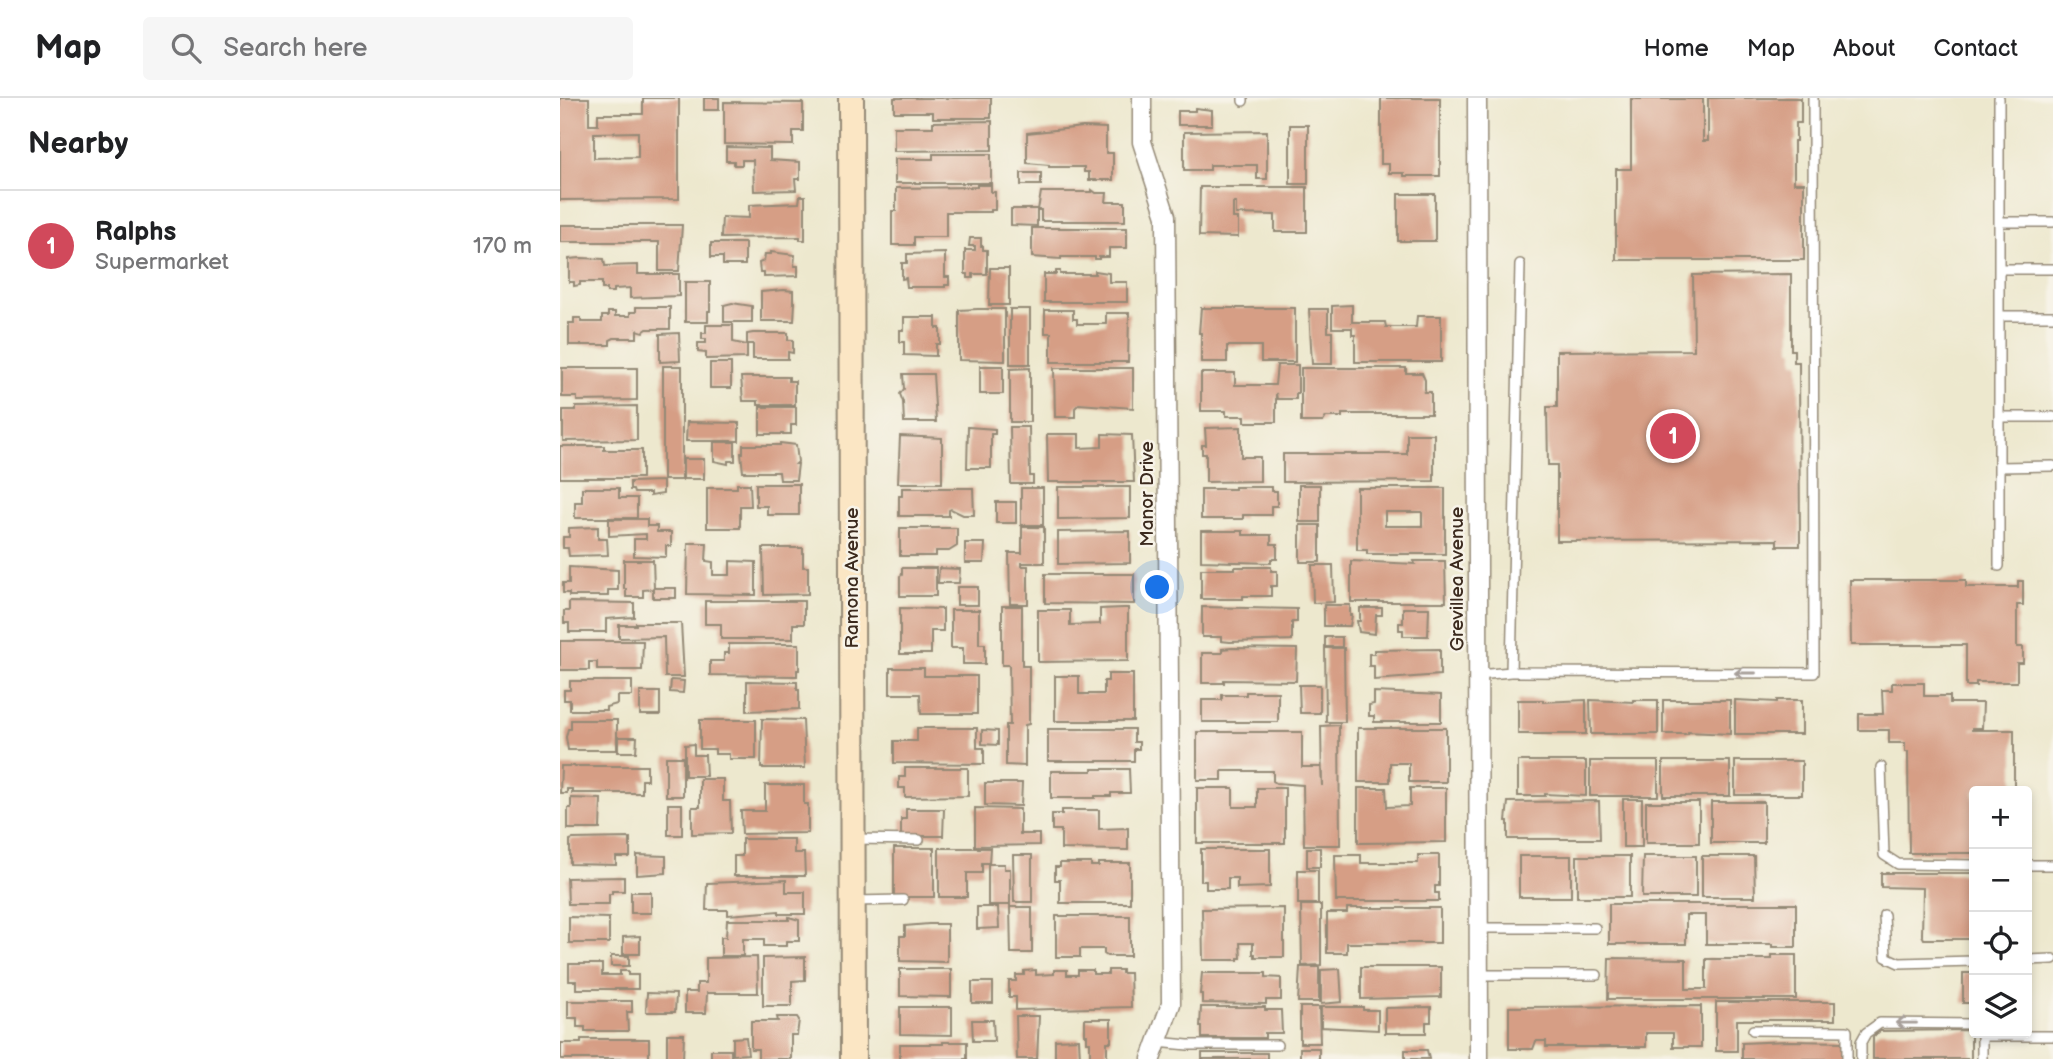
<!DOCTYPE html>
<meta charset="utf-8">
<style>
body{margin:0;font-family:"Balsamiq Sans",sans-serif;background:#f6f6f6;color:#202124}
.controls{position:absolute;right:21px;bottom:21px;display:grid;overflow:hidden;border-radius:7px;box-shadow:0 4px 10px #0003}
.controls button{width:63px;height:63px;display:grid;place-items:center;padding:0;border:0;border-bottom:2px solid #e0e0e0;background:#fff;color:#202124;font:35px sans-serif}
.you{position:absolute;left:598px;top:490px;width:24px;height:24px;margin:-18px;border:5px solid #fff;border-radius:50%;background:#1a73e8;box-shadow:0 0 0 10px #1a73e833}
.badge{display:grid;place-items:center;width:46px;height:46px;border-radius:50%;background:#d1495b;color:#fff;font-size:23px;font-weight:700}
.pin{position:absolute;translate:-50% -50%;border:4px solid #fff;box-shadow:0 2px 7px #0006}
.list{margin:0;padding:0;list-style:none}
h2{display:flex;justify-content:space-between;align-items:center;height:91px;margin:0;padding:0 28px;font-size:30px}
h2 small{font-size:23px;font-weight:400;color:#757577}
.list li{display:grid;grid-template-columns:46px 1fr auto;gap:21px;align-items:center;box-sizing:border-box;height:112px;padding:0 28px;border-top:2px solid #e0e0e0}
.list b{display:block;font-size:26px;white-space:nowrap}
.list p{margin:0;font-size:23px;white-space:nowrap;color:#757577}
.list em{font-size:23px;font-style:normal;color:#757577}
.icon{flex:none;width:38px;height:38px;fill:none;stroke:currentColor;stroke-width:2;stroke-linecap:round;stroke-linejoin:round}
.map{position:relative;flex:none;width:1493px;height:961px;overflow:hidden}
header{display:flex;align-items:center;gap:42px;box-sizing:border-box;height:98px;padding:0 35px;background:#fff;border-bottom:2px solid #e0e0e0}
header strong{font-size:33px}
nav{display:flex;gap:38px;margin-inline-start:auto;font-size:24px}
.search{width:490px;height:63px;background:#f6f6f6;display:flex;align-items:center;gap:18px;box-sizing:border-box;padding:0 24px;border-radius:7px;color:#757577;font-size:26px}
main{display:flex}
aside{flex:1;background:#fff}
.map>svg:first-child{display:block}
.building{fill:#d69e85;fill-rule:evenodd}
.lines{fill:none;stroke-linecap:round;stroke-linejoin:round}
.lane-casing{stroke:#948976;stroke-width:12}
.street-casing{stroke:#948976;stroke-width:21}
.secondary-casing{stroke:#948976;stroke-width:28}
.lane{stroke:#fff;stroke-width:9}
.street{stroke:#fff;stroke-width:18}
.secondary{stroke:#fbe6c4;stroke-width:24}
.oneway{stroke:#a79f9a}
.labels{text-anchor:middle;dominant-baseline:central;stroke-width:5;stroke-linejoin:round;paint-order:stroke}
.street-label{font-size:19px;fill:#3b2a1e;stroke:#f7f3e8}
</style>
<header>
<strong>Map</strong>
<div class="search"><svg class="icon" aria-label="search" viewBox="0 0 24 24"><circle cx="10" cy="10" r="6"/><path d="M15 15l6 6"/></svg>Search here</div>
<nav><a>Home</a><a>Map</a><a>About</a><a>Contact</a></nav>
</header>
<main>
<aside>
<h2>Nearby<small></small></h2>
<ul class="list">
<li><span class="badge">1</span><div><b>Ralphs</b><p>Supermarket</p></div><em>170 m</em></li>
</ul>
</aside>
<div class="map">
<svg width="1493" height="961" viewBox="0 0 1493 961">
<rect width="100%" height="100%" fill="#f7f3e8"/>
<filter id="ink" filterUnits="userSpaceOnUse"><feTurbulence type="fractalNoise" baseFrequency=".0143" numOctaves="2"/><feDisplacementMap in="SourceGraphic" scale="14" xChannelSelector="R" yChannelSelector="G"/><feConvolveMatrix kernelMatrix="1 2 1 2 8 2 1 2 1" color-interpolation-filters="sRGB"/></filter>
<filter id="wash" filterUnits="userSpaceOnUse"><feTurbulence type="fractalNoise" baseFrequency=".00686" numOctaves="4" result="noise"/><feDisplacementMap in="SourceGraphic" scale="28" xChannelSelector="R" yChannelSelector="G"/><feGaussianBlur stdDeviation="1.57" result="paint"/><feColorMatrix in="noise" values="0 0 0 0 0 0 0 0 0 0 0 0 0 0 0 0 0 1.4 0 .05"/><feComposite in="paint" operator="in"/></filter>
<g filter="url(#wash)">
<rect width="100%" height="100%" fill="#ede8ce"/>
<g id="blocks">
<!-- building -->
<path class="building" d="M0 0H29V27H38V16H83V0H119V101L0 102ZM78 34V59L34 60V35Z
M144 0H159V12H144Z
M334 0H431V20H373V14H334Z
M821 0H880V78H844V75H829V66H821Z
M1148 0H1241V25H1236V43H1234V85H1244V162H1056V71H1071V1H1143V43H1148Z
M164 4 243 5V33H233V47L164 46Z
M635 10 652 12V27H618V13H635Z
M432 23V52L334 53V29H373V24Z
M730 27H748V86H730Z
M523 29 546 30V55H553V82H529V74H524V69H489V67L467 65V35Z
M707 33V81H697V67H650V72H624V34Z
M166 49 210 50V62L240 64V81H235L236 92 194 93 193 62H182V67H174V63H166Z
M373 56H431V85H335V61H373Z
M461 75H481V87H461Z
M417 87H431V94H435V112H431V114H386V139H354V147H332V113H336V90L417 89Z
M640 89H747V134H715V117L676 116V105H673V120H678V139L639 138Z
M532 92 536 95H547L546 104H565V123H481V112H478L481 94H532Z
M838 96H875V143H838Z
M240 98H245V142H240V139L161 140 162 119 189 120V107L239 105Z
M451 111H477V128L451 127Z
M0 127H122L119 173H99V144H0Z
M472 130H567V150H549V159H539V161H535V159H501V161L472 159Z
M410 140H421V148H423V152H427V176H413V180H408V176H405V152H415V148H409Z
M151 145H185V167H163V159H151Z
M211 154 235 157 234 168H238V178L204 179V174H200L199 165 204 163 205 156H211Z
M385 155V179H389V187H385V189H347L346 180 342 181V165H347V156Z
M21 160 44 161 45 168 78 167V176H119V198L70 200V190L54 191V194H47V191H42V184H20V187L14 188V184H9V161Z
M430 170H449V207H429Z
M496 173H500V176H535V173L549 175V184H567V204H484V176H496Z
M1231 176V252H1234V264H1239L1240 448H1217V442L997 443V367H988L987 309H997V253L1134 252 1133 177Z
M125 184H150V213H148V224H125Z
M224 192 233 193V205L235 204 234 223H201V194Z
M172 205 192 208V224H164V207Z
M792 207V224H825L826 229H856L857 218H881V264H795V237H792V230H772V208Z
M76 209H110V231H87L83 234 77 232V240H54L50 242V247H9V225H14V220H21V224H42V218H48V214H55V218H70V214H76Z
M641 210H735V264H701V248H667V264H641V235H639Z
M418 211H445V263L399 262V212Z
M450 211H470V266H450Z
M749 211H768V234H772V266H752Z
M485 212H513V221H517V226H546V215H569L568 264H491V235H485Z
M344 219H376V230H380V246H376V258L344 257V244H340V232H344Z
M146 227H173V244L187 247V260L146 261V255L138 254V245H146V241H142V235H146Z
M119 235 120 263 100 264V236Z
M193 235H228V242H233V255L228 254V261H193V246H187V236Z
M150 265H171V290H150Z
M717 267H738V295H736V301H717L716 295V324H685V318H666V313H641V275H675V287H715Z
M103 268H122V382H103Z
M420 268H443V296H420Z
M2 270H77V302L17 303V299H2Z
M470 270V324H450V271Z
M494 270H573V310L519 306 515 310V319H495Z
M741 270H846V275H862L865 282V293L863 294H871V316H782V319H766L763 324H741Z
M343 276H373L376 324H344L343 304 340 296 344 291Z
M181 279H229V283H235V307H198V303H183Z
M77 308V342L3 343V312H16V309Z
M200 309H236V327H231V336H200Z
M127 324 179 325V343H126Z
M408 329 435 331V336H431V370H407Z
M450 329H469L470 378H473V386H451Z
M681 329V359H700V383L646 384V356H642V347H646L645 330Z
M487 336H519V350L542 349V336L572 337 574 384H488Z
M847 336H874V383L723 384V356H847Z
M340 338 382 340V385H338Z
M154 344H175V363H168V366L154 363Z
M220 345 236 347 238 364 236 366H238L236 382H220L219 374H183L181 355H183V347H220Z
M0 348H44V352H82V380H0Z
M123 361H144V381H123Z
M103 383V396L90 398V395H74L73 392H70V384Z
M177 386H190L191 408H180V430H147V390H177Z
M196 386H239V417H207V408H196Z
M739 387H760V424H739Z
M498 389H570V420L498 421Z
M675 389H711V393H717V408H711V417H683V421H641V391H675Z
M22 390H59V400H77V420H15V404H22Z
M342 390H413L414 417H403L391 411 389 412V418H339V398H342Z
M461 390H483V427H461Z
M797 390H885V456H807V452H797ZM825 414H862V428H825Z
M436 404H456V425H436Z
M49 421H87V428H97V434H111V448H106V459L74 458V441H86V436L49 438Z
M740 427H760V464H740Z
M38 429V441H47L48 457 9 458 8 450H3V439H9V430Z
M462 429H484V465H462V468H468V506H450L449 455H462Z
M340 430H397V448L389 453H376V458H340Z
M570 433V465L498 466V434Z
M641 433H683V437H711V446H717V461H711V465L641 463Z
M128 445H147L146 463 153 464V477H170V463L196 464V497L127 496Z
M405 445H425L424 465H405Z
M203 450H243V469H248V496L204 497Z
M64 462H93L94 490H116V500H93V491L83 492V499H66V491H64Z
M791 463 855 466 854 463H885L886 504H791Z
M752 467H773L774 504 753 505Z
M9 469 58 472V492H48V498H9V495H3V485H9Z
M675 469H711V473H717V488H711V498H683V501H641V471H675Z
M342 470H376V498H340V478L342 477Z
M379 470 400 471 399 485H378Z
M485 476H574V506L485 505Z
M1290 482H1406V489H1458V483H1463V507H1457V549H1463V565H1457V584H1416V588H1406V547H1291Z
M397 489H418V507H397Z
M145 503H244V526H233V541H161V526H145Z
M9 504 74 505V519L46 521V534H9V525H4V513H9Z
M764 507H790V517H792L790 528H764Z
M442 508H462V568H469V626L465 627V668L446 667V627H450L449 567H442Z
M642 509 737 511V524H732V542L670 544 661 543V539H642Z
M340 510 383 511V533H371V556H340Z
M564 510H568V563L478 564V512H510V527L540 526V511Z
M800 510H822V517H816L815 536 799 534 797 523H800Z
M843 510H869L868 538H843V532H839V525H843Z
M391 512H419V546H425V566H403V550H391Z
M76 525H121L124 579H105L104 539 59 540V527H76Z
M765 539H782V549H765Z
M0 543H83L82 572H37V564H29V572H0Z
M169 546H239V572H237V578L150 577V563H164V555H169Z
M672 550 737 551 736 583 664 582V585H642V555H662V551Z
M765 550H784L785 624H766Z
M880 551V577L814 582V568H809V556H814V552Z
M330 570H364V578H417V616H361L360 596H330Z
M548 576H573V623H495V578H519V596H544V583H548Z
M111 582 124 583 123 595 110 594Z
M10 583H72V598H57V606L46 609V612H10V602H4V592H10Z
M187 583 237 584V592H239V611L187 613Z
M1332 585H1364V598H1390V605H1423L1422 630H1412V632H1454V693H1414V755H1349L1348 654H1345V645H1329V632H1299V616H1323L1322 592H1332Z
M739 587H760V615H740Z
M80 594H100V617H80Z
M686 594H718V624H642V602H662V597H686Z
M814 594 881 597V624H814V618H809V607L814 606Z
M958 602H983V604L1026 602V636H958Z
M1030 602 1073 604V602H1098V636H1031Z
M1103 602H1170V636L1128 634V636H1103Z
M1175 602 1217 604V602H1242V636H1175Z
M202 621 243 622 245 670H201Z
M11 622H57V652H8L6 639 8 631H11Z
M140 622H196V661H169V656H155V651H140Z
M779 627 780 747H744L743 687 716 685 713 683V673H662V682H637V634H742V669H761L762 688 761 628Z
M357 630H417V650H424V666L334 665V643H357Z
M798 630H886V684H849V665H830V684H798Z
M488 631H574V644H579V651H574V663H488Z
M422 632 438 633V647L422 646Z
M58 639H77L76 654H58Z
M134 646V657H145L146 678H125V647Z
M106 659H123V698H106Z
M958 663H1026V698L985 696V698H958Z
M1030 663H1098V698H1030Z
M1103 663H1170V698H1103Z
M1175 663H1242V697H1175Z
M1 668H87V682H82V695H12V691H7V695H0Z
M345 670H408V698L345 699V690H339V679H345Z
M532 671H569L570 695H551V698H535V700H491V673H532Z
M140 681H163V703H170L171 735 132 736V709H140Z
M425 685H462L461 708 425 707Z
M205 687H244V706H248V735L182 736 181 713H205Z
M637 690H673V709H697V690H725V745H637Z
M798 690H826L827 709 850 708V690H886V744L798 745Z
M11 700 41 701 40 731H8V710H11Z
M1063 701H1082V749H1063Z
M1039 703 1040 741H948V723H946L948 704Z
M1086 704H1139V745H1086Z
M1151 704H1204V745H1151Z
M108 706H122V737H108Z
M415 710 460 711V736H479V747L415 748Z
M346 711H384L383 738H341V721H346Z
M502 712H539V731L568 730V752L501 751V732H492V716H502Z
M70 740V759H56V767L10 766V742L13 741Z
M182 741H234V755H244L245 778H174V758H182Z
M334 750H374V799H334Z
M379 750H430L429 765H422V775H407V799H379Z
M747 750H760V769H747Z
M641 751H710V789L677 790V780H668V791H646V783H641Z
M77 757 106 758V775L77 777Z
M453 757H472V804H454Z
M775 757H801V765H858V757H879V788H875V795H879V803H776Z
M959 758H1011V799H959Z
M1017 758H1070V799H1017Z
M1083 758H1136V799H1082Z
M1142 758H1194L1195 799H1142Z
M500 765H531V768H539V765H570V805H500V782H495V769H500Z
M428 766H444V771H450V807H428Z
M738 772H758V806H738Z
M1321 775H1414V841H1364L1362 837 1363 790 1321 789Z
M64 779V793H52V796H49V806H8L7 780Z
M226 782V794H245V816H219V813L168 817V812H146L147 785Z
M71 794H91V815H71Z
M1049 806H1236V849H1212V846H1146V817H1126V846H1049Z
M741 807H761V867L742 868Z
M417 809H438L439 830 417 831Z
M450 809H472V855H451Z
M724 810V859H695V856H693V845H680L681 860H678V862H643L642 811Z
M787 810H880V845H787V855H767V815H787Z
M496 818H570V858H547L544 856V851H520V859H496Z
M9 819 49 820V845H9Z
M229 819 239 822V843H226V848H204V841H183V858H161V839H166L167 822H229Z
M369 826H387V864L340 863V838H345V828Z
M80 838V856H63V839Z
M1212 857H1236V901H1048L1049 860 1126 861V891H1146V861H1212Z
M51 858H69V868H51Z
M197 859 198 895H147L146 915H125V894H137V885H146V860Z
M245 859V882L232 883V908H203V860Z
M9 866H42V877H60V873H68V877H78V891H16V883H9Z
M740 869H759V904H738Z
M801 869H881V899L801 901Z
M340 871H391V899L340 898Z
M780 871 782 904 761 906V872Z
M476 872V877L494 876V872H507V877H518V872H533V876H548V872H562V875H570L571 909 456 912V899H449V883H456V877H464V873Z
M642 875H706V879L721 880V902H706V906L642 905V896H640Z
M1403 875H1414V905H1403Z
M412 884H433V905H412Z
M87 895 116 896 115 914H86Z
M8 903H72V914H67L68 933H25V929H17V920H8Z
M1156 904H1275V922H1177V953H1156Z
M1141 908V949H1113V935H1086V949H986V943H976L973 951H949V909Z
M340 909H392V937L340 936Z
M641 909H705V912H721L722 935H705V940H642V929H640Z
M740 909H759L760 945H740Z
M761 909H803V912H818V932L761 929Z
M871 909V924H866V935H825V910Z
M456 918H479L477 961H457Z
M217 919H237L239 922 237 937H231V961H198V951H191V923H218Z
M525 921H551V944H547V961H530V944H527V937H525Z
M412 922H433L434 943H413Z
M1411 932V961H1313V939L1320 933Z
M107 936H124L123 961H107Z
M186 939 188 956 173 957V940Z
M21 941H89V961H1V945H21Z
M519 941 520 961H495V942Z
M1230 943 1284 944V961H1182V945Z
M383 944H407V961H340V946H383Z
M740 950H759V961H740Z
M151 952H171V961H151Z
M845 952H867L869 961H845Z
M642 955H707V961H642Z"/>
</g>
</g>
<g filter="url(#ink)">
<use href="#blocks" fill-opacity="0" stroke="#948976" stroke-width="2"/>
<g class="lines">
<defs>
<path id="lane" d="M683 0V3
M1439 0V468
M1439 124H1493
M1439 171H1493
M1439 218H1493
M1439 319H1493
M1439 369 1493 368
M951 574 960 166
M918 577 951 574 1254 575 1253 0
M1321 669 1324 757 1338 766 1414 767
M294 741 359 742
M1467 767H1493
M294 803 343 802
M1324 817 1326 859 1339 865 1414 863
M918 830H1035
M1467 862 1493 861
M918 877H1037
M1193 932 1287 933V961
M1422 935V961
M1422 938H1493
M597 944 628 947H717
M1301 961V944L1306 935 1320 925 1414 926"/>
<path id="street" d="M582 0V44L606 118 611 906 591 961
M917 0 919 961"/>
<path id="secondary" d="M291 0 293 961"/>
</defs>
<!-- lane casing -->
<use href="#lane" class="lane-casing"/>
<!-- street casing -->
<use href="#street" class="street-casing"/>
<!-- secondary casing -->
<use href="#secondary" class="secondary-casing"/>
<!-- lane -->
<use href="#lane" class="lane"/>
<!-- street -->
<use href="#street" class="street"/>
<!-- secondary -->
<use href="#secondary" class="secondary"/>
</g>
<!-- one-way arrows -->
<defs><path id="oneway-shaft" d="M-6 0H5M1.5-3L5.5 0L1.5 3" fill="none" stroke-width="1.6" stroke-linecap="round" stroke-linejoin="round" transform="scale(1.75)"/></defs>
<g class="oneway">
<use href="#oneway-shaft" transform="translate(1185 575) rotate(-180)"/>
<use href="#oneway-shaft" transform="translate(1346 925) rotate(-179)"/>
</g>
</g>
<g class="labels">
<!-- street labels -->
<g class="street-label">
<text transform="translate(587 396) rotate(-90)">Manor Drive</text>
<text transform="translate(292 480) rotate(-90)">Ramona Avenue</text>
<text transform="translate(897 481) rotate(-90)">Grevillea Avenue</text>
</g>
</g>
</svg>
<div class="controls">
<button>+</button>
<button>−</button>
<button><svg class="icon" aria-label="locate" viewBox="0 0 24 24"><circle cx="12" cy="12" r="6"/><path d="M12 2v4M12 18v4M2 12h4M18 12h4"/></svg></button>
<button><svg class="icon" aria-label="layers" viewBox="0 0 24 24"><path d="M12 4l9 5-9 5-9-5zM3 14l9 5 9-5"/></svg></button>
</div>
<div class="you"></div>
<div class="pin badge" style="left:1113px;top:338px">1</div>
</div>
</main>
